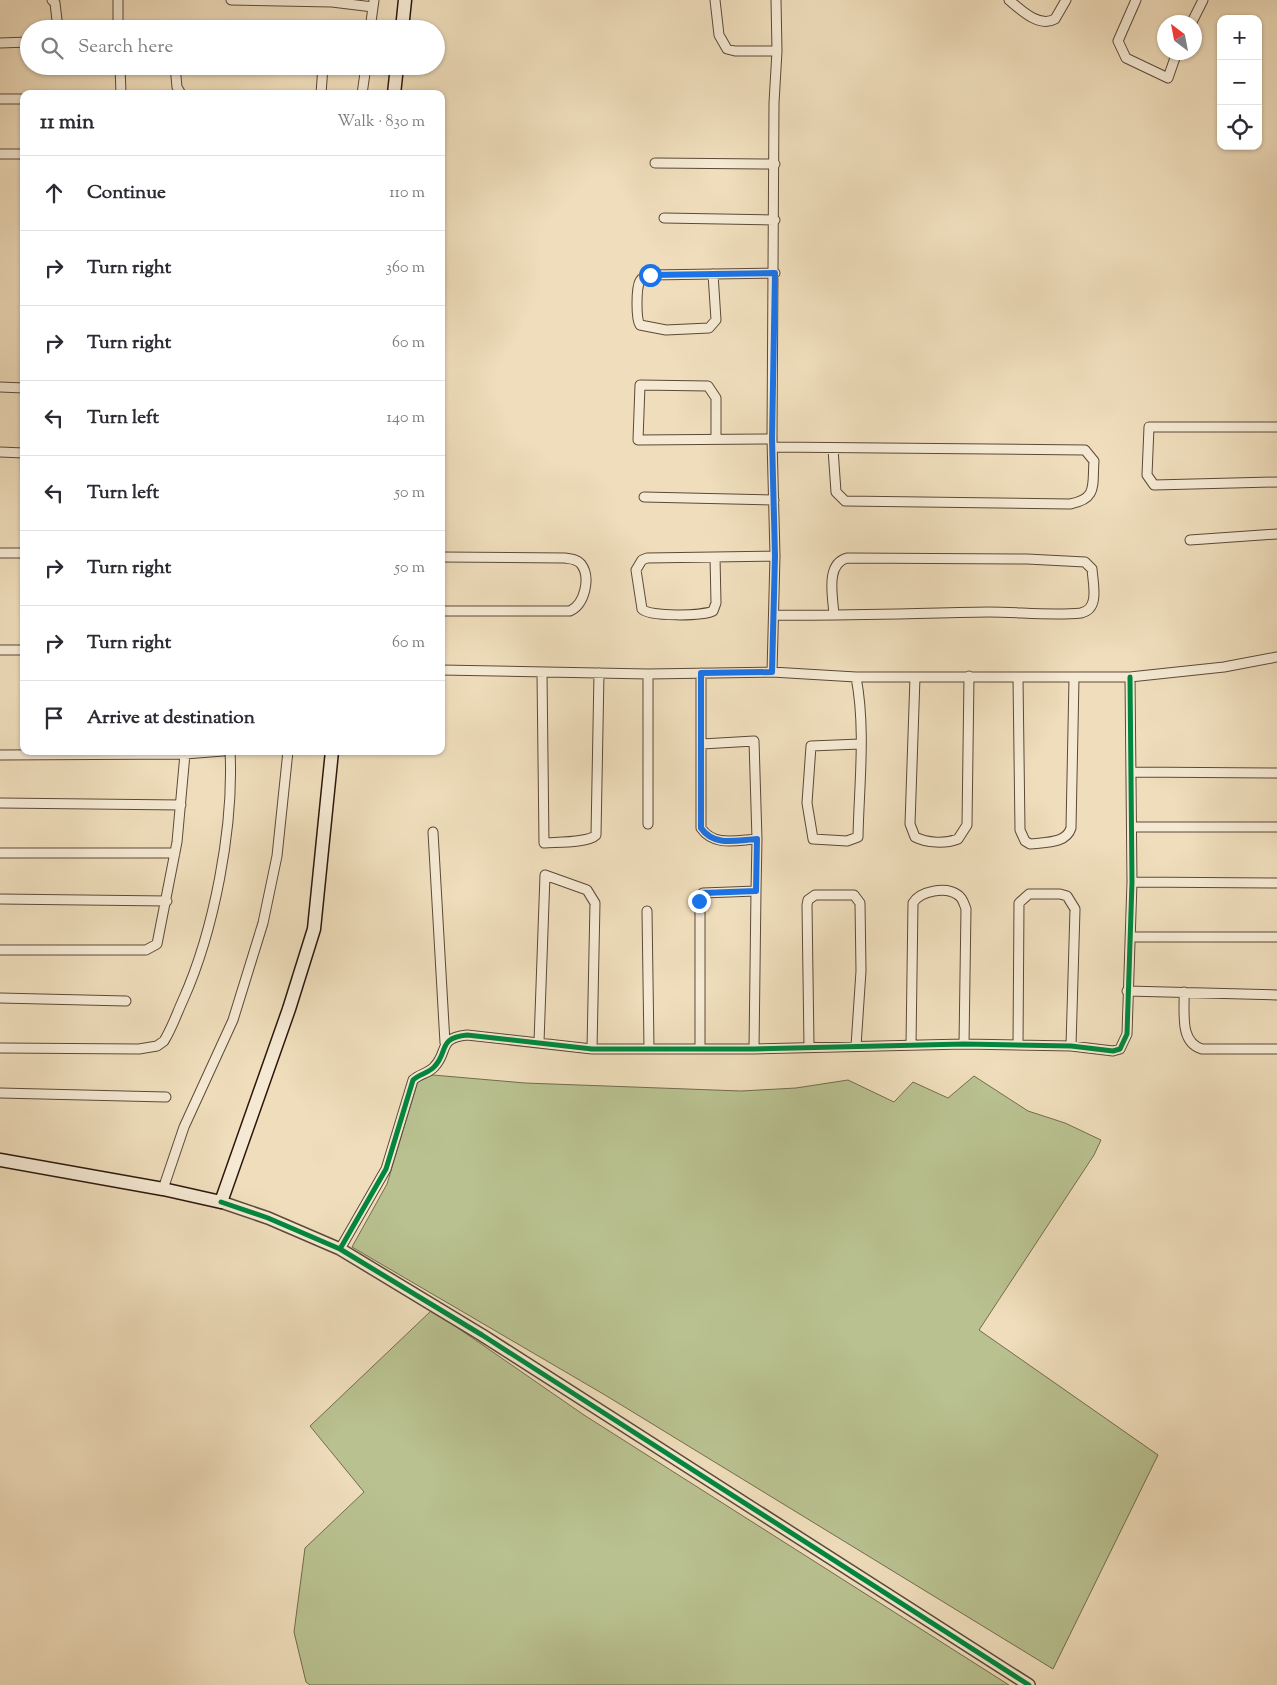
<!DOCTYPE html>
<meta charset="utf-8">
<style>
body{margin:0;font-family:"Sorts Mill Goudy",serif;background:#f2f2f3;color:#2b2b33}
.controls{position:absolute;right:15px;top:15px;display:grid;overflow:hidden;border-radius:10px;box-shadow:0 1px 4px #0004}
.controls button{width:45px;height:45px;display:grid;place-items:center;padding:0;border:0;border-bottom:1px solid #e1e1e2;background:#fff;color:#2b2b33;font:25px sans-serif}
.compass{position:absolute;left:1157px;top:15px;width:45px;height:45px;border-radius:50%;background:#fff;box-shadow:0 1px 4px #0004;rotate:328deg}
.stop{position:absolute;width:15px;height:15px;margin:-11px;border:4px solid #1a73e8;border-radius:50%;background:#fff}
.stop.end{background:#1a73e8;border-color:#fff;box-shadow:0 1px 5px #0008}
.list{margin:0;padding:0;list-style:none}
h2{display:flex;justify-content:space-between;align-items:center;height:65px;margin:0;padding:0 20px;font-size:21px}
h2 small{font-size:16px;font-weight:400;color:#7c7c81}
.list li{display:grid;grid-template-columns:32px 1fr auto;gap:15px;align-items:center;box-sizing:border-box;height:75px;padding:0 20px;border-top:1px solid #e1e1e2}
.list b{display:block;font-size:19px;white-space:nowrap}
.list em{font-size:16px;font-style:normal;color:#7c7c81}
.icon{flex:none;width:28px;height:28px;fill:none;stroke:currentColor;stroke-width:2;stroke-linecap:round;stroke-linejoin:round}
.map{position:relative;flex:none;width:1277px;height:1685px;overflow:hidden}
.search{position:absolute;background:#fff;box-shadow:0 1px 4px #0004;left:20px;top:20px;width:425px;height:55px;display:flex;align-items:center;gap:12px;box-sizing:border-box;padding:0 18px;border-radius:28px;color:#7c7c81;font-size:19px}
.panel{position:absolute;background:#fff;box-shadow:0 1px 4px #0004;left:20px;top:90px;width:425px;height:665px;border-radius:10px}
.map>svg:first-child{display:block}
.green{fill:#b9c190;stroke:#726c4e}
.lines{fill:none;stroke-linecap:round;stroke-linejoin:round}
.minor-casing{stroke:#5c4938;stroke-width:11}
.tertiary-casing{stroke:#5c4938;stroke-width:14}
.secondary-casing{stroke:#2b180d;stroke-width:15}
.minor{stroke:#f5e9d3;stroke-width:9}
.tertiary{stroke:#f5e9d3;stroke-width:11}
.secondary{stroke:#f5e9d3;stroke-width:12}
.cycleway-casing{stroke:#f5e9d3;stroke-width:8}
.cycleway{stroke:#00873e;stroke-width:5}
.route{stroke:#1a73e8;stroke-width:6}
</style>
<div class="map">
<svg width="1277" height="1685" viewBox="0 0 1277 1685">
<rect width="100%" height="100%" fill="#efddbb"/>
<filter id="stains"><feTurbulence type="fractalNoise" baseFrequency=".004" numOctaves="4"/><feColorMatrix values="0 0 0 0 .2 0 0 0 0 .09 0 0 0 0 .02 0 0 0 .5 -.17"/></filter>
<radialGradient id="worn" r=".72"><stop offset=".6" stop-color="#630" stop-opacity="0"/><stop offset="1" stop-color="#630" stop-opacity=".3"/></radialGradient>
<!-- green -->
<path class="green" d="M433 1075 525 1083 741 1091 796 1088 848 1080 894 1102 913 1082 948 1098 974 1076 1028 1111 1065 1123 1101 1140 1094 1155 979 1330 1158 1455 1053 1669 605 1395 352 1247 387 1184 418 1081Z
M432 1310 584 1415 1009 1685H310L306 1682 294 1632 305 1548 364 1492 310 1426Z"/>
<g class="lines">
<defs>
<path id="minor" d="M52 0 55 3 58 29
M118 0V29
M231 0 332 2 373 7
M715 0 719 35 727 49 735 51H777
M1009 0C1021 10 1039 28 1055 19L1066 0
M1136 0 1118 41 1126 58 1168 78 1177 52
M1192 22 1203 0
M370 29 374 0
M0 43 29 42
M120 66 121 94
M175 66 177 87 181 94
M321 94 323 66
M362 94 366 66
M0 99H24
M0 154H24
M655 163 775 164
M664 218 775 220
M713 274 716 320 709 328 666 330 640 325C636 319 636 288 640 281 642 277 646 276 650 275L775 273
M0 387 24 388
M1277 427H1149L1147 475 1154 485 1277 482
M716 438V398L708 386 640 385 638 440 772 439
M773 447 1085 450 1094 461C1092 485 1098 499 1070 504L845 501 836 492 833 449
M0 452 24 453
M644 497 774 500
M1190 540 1277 534
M0 553H24
M441 557 565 558C571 559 577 559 581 564 591 577 585 604 570 611H441
M715 557 716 603 713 611C703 616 649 617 642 609L636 570 642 560 647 558 775 556
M774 615C845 616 917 613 989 612 1019 612 1051 616 1081 613 1100 609 1093 584 1092 569L1085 562 1027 559 847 558C825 564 833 597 834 615
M0 650H24
M441 670 648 674 772 672 856 677H1130L1224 667 1277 657
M772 672 775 556 772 439 774 103 777 51 776 0
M542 673 544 843C557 842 588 843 596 835L599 673
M701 673V828C714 847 737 840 757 839L754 741 702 744
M856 677C866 729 859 785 858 837L847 841 813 839 807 803 811 746 860 744
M915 677 910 824 915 837C927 843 945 844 958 839L967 825 969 676
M1018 678 1020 830 1025 841 1030 844C1045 842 1066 844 1071 828L1074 678
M0 755 185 754 223 751
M1131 772 1277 773
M0 803 181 805
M648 824V674
M1132 827H1277
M433 832 445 1043
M0 853H175
M1132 882 1277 883
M756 891 757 839
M0 899 167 901
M647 911 649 1048
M1130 937H1277
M0 950H146L157 944 177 842 185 754
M1127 991 1277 995
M1184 992C1185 1012 1179 1042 1202 1049H1277
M0 998 126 1001
M539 1042 545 875 587 890 595 903 592 1049
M911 1045 913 903C920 891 946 886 958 895 963 898 964 904 966 909L964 1044
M1018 1045 1019 903 1029 894H1060L1067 896 1075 909 1071 1046
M809 1046 807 905 808 900 815 895H854L860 903 861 971 856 1046
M0 1048 139 1049 157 1046 164 1041C172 1028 177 1013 183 1000 214 931 234 827 230 751
M700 1048V896L703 893 756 891 754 1049
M0 1093 166 1097
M163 1189 184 1127 233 1020 263 923 277 856 288 751
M340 1249 386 1169 413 1080C419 1074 429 1073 434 1067 449 1052 437 1038 467 1035L592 1049H754L964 1044 1071 1046 1113 1051 1120 1049 1127 1034 1132 882 1130 677"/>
<path id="tertiary" d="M221 1202 268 1218 340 1249 482 1335 1029 1685"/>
<path id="secondary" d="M402 29 405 0
M394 94 397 66
M0 1160 163 1189 221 1202 289 1009 314 929 332 751"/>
</defs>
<!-- minor casing -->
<use href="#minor" class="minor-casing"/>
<!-- tertiary casing -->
<use href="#tertiary" class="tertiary-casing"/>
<!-- secondary casing -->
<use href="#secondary" class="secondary-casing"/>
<!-- minor -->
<use href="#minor" class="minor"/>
<!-- tertiary -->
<use href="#tertiary" class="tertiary"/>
<!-- secondary -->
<use href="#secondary" class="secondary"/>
<defs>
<path id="cycleway" d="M221 1202 268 1218 340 1249 482 1335 1029 1685
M340 1249 386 1169 413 1080C419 1074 429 1073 434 1067 449 1052 437 1038 467 1035L592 1049H754L964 1044 1071 1046 1113 1051 1120 1049 1127 1034 1132 882 1130 677"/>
</defs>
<!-- cycleway casing -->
<use href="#cycleway" class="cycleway-casing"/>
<!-- cycleway -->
<use href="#cycleway" class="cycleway"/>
</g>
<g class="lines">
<!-- route -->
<path class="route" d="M650 275 775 273 772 439 775 556 772 672 701 673V828C714 847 737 840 757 839L756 891 703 893 699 901"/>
</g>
<rect width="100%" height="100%" filter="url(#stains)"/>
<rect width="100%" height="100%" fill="url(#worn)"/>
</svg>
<div class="controls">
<button>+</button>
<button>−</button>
<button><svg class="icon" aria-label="locate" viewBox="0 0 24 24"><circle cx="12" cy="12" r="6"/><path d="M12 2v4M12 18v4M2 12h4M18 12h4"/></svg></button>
</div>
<svg class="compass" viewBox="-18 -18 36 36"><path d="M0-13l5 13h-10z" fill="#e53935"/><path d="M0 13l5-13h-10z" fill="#7c7c81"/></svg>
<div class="stop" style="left:650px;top:275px"></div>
<div class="stop end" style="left:699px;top:901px"></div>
<div class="search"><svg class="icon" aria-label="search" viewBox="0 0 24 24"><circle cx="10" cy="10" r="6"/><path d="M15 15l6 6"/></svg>Search here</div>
<section class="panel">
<h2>11 min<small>Walk · 830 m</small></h2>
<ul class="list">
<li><svg class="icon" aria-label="ahead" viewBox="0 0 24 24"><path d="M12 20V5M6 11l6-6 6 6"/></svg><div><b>Continue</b></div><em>110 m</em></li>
<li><svg class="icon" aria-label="right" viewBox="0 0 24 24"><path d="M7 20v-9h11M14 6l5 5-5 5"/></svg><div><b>Turn right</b></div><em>360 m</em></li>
<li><svg class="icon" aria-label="right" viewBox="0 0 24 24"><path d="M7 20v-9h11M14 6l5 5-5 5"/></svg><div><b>Turn right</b></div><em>60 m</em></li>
<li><svg class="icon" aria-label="left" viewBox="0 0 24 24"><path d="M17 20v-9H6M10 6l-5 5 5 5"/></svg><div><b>Turn left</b></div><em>140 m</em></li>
<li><svg class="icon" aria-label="left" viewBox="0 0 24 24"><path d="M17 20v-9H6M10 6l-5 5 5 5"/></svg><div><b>Turn left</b></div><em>50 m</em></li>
<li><svg class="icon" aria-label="right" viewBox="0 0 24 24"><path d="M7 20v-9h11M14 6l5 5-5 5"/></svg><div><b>Turn right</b></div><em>50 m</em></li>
<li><svg class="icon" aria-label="right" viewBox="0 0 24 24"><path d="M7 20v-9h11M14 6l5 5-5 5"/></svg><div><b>Turn right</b></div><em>60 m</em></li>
<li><svg class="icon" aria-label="arrive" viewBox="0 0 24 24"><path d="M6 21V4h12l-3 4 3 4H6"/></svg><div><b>Arrive at destination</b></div></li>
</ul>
</section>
</div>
